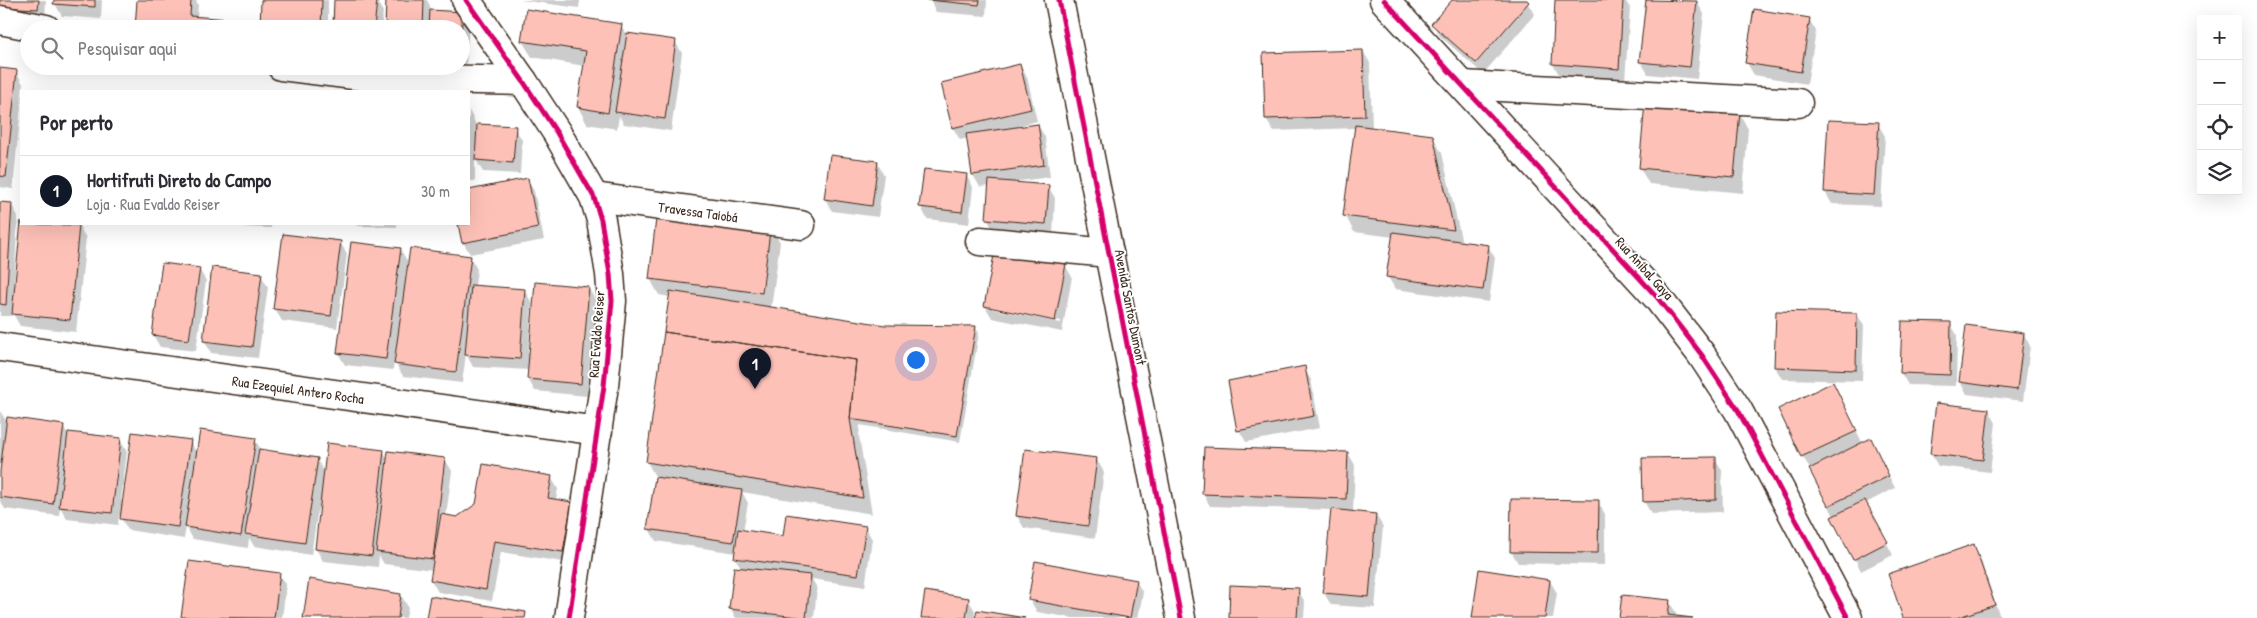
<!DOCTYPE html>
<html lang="pt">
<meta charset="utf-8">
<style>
body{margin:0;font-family:"Patrick Hand",sans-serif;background:#f7f7f7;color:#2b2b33}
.controls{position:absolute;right:15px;top:15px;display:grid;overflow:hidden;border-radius:0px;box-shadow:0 5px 20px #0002}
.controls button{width:45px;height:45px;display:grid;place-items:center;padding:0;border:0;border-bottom:1px solid #e1e1e2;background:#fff;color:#2b2b33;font:25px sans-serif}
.you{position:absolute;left:915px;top:359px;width:18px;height:18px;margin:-12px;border:4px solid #fff;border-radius:50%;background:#1a73e8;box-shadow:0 0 0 8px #1a73e833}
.badge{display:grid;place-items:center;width:32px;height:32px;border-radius:50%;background:#111827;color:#fff;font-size:16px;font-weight:700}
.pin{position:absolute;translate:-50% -41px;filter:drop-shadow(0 1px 2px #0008)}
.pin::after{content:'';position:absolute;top:26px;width:18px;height:15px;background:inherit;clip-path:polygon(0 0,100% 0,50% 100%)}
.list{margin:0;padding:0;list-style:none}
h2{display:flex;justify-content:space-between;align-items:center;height:65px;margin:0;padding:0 20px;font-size:21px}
h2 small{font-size:16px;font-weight:400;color:#7c7c81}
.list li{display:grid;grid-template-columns:32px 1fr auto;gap:15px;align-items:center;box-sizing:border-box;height:70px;padding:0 20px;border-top:1px solid #e1e1e2}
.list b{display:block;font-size:19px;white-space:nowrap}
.list p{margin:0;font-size:16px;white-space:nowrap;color:#7c7c81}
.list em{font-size:16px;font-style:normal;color:#7c7c81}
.icon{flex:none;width:28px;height:28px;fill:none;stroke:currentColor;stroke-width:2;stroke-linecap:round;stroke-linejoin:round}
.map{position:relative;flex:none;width:2257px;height:618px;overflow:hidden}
.search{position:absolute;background:#fff;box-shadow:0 5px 20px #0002;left:20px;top:20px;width:450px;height:55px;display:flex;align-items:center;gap:12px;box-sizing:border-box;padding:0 18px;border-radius:28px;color:#7c7c81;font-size:19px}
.panel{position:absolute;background:#fff;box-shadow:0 5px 20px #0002;left:20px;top:90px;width:450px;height:135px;border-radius:0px}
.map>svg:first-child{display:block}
.shadow{fill:#0003;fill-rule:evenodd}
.building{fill:#fdc1b8;stroke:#3b2a1e}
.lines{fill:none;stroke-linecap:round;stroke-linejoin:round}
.minor-casing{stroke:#3b2a1e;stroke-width:31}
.major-casing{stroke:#3b2a1e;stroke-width:31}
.minor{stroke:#fff;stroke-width:28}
.major{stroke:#fff;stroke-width:28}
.cycleway-casing{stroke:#fff;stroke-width:8}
.cycleway{stroke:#d6006c;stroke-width:5}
.labels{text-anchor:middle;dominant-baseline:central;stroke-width:4;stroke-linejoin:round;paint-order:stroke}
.street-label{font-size:14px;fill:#3b2a1e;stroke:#fff}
</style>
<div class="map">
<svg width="2257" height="618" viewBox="0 0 2257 618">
<rect width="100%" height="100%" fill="#fff"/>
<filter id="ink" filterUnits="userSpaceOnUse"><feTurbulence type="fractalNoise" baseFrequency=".02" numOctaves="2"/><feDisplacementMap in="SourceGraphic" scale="10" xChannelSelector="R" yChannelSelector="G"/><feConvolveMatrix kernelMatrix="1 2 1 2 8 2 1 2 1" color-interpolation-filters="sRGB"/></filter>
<g filter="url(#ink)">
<!-- shadow -->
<path class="shadow" d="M0 0H46L45 21 0 13Z
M55 0H102L101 19 62 16 55 4Z
M138 0H196L198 5 197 18 241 21 246 29H136Z
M262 0H328V29H261Z
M336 0H376L383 12 381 29H336L334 26Z
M388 0H427L430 6V11L462 13 469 25 465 81 461 66V29H386Z
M520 0H580L579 8Z
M930 0H987L986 16 936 12Z
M1454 0H1525L1535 14 1483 74 1440 36 1433 24Z
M1557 0H1625L1630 8 1625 80 1560 76 1553 64Z
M1647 0 1697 2 1704 14 1697 79 1648 74 1641 62Z
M1809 19 1816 31 1807 84 1754 75 1747 63Z
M621 25 627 35 675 41 682 53 671 131 624 124 619 116 617 129 587 124 578 107 584 66 532 57 522 41Z
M1363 51 1370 63 1372 128 1432 136 1442 153 1462 243 1488 246 1495 258 1489 302 1395 289 1388 277 1394 237 1354 232 1345 215 1356 128 1273 131 1266 119 1264 55Z
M1020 65 1027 77 1037 121 1018 126 1019 128 1038 125 1045 137 1050 177 1013 182 1048 186 1055 198 1053 235 994 231 987 219 990 186 980 187 973 175 968 138 960 140 953 128Z
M0 70 16 71 23 84 13 189 0 187Z
M469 110 476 125 515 128 522 140 520 174 483 172 475 158V181H469Z
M1739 112 1748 129 1743 193 1649 184 1640 168Z
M1878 124 1885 136 1881 206 1832 204 1825 192Z
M877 162 884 175 878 217 832 211 825 199Z
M966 175 973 187 969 224 927 219 921 207Z
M527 179 534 191 544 240 470 254 463 242 459 224H469V191Z
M0 203 11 204 18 216 14 286H16L22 224 79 226 86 238 76 332 20 326 12 312V316H0Z
M243 224H271V228L244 227Z
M357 224H397V227L358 226Z
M770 225 780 242 771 309 885 327 976 328 979 333 960 442 860 425 859 436 872 514 742 492 748 503 743 531 784 538 865 527 872 539 865 587 812 579 817 588 814 618H736L730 609 742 569 735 558 736 553 656 541 649 529 656 478 647 462 670 297 659 295 650 279Z
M340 242 347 254 337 328 282 321 275 309Z
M400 249 409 264 470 257 477 269 475 286 525 291 532 303 528 352H530L589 289 596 301 587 396 535 391 528 379 529 370 473 367 466 354 462 383 403 376 394 361 393 370 345 365 338 353Z
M1065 265 1072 277 1062 332 992 318 985 306ZM992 307 1061 321V323L992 309Z
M199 269 206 281 196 351 160 347 153 335Z
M261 275 268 287 258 358 211 353 204 340Z
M1857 314 1864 326 1862 381 1782 379 1775 367Z
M1950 323 1957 335 1956 386 1908 385 1901 373Z
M2024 334 2030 346 2023 401 1967 394 1960 382Z
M1304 368 1311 380 1320 428 1246 442 1239 430Z
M1833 384 1863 444 1877 452 1895 488 1866 503 1893 555 1861 571 1810 468 1802 456Z
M1989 410 1996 423 1990 472 1938 466 1931 454Z
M0 411 8 424 63 426 69 436 120 440 127 452 121 500 123 501 190 441 197 454 255 440 262 451 317 460 325 473 383 451 389 460 445 459 452 471 446 516 457 518 551 477 558 489 556 500 571 503 578 515 569 563 501 552 492 601 438 592 431 580 433 570 384 564 379 556 378 567 323 561 316 549 321 509H318L311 555 254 546 249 538 248 548 193 539 186 527 184 539 128 530 119 515 118 525 67 519 60 507 59 516 5 509 0 501Z
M1026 450 1097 460 1104 472 1095 538 1024 528 1017 516Z
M1348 453 1355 465 1353 513 1376 515 1383 527 1375 608 1331 605 1324 593 1332 510 1210 506 1203 494Z
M1715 458 1722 470 1723 512 1651 514 1644 501Z
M1598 502 1605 514V565L1518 563 1511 551Z
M1973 546 1980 558 2000 617 1905 618Z
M279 574 286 586 282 618 182 617Z
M1136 581 1143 593 1138 618H1072L1037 612 1030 600Z
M1550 581 1557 593 1553 618H1473Z
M1298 590 1305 602 1304 618H1230Z
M401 595 408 607 406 618H304Z
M968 599 975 611 974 618H922Z
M1669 601 1676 613V617L1682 618H1620Z"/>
<!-- building -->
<path class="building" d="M0 0H39L38 9 0 7Z
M54 0H95V7L53 4Z
M137 0H191L190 16 242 20V29H135Z
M261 0H322L321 29H260Z
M334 0H377L374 29 333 26Z
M386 0H424L423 29H385Z
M928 0H980L979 5Z
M1452 0H1527L1529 2 1476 63 1431 24Z
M1555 0H1623L1619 69 1552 64Z
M1646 0 1697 1 1690 67 1639 62Z
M526 9 622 24 608 113 577 107 586 51 521 41Z
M1754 9 1810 18 1801 72 1745 63Z
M430 10 463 12 461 35V29H429Z
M627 33 676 40 665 119 615 112Z
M1363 50 1365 116 1265 119 1263 53Z
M1020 64 1031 109 952 128 941 83Z
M0 68 17 70 6 177 0 176Z
M1645 103 1740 111 1734 177 1639 168Z
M1828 120 1879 122 1874 195 1824 192Z
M477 124 516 126 513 163 475 160Z
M1038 124 1044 165 972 175 966 134Z
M1355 125 1433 135 1454 230 1343 216Z
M830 155 878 161 872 206 824 199Z
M924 169 967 174 962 212 919 207Z
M528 178 538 228 462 243 458 224H469V190Z
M989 180 1049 185 1046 224 986 219Z
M0 202 12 203 6 305 0 304Z
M657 210 771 224 762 293 649 279Z
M21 221V224L79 225 70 320 12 314Z
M1393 232 1489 245 1483 290 1386 277Z
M283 234 341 241 331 316 273 309Z
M351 242 401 248 386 359 337 353Z
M410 248 471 256 456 372 394 364Z
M995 250 1066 264 1055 321 984 306Z
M162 263 200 268 189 340 152 335Z
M212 267 262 273 252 347 203 341Z
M535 282 589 287 581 384 527 379Z
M471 285 525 289 520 359 465 355Z
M670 291 885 325 976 326 957 436 850 419 856 360 664 332Z
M1776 311 1857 313 1856 370 1774 367Z
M1902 321 1951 322 1950 375 1900 373Z
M1966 325 2024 333 2017 390 1959 382Z
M664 332 856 360 850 419 863 498 646 462Z
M1305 366 1314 416 1237 431 1228 381Z
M1833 382 1857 431 1801 457 1778 409Z
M1936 403 1989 409 1983 460 1930 454Z
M7 417 64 425 53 504 0 497V471Z
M200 430 256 438 241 536 185 527Z
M68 432 121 438 112 513 59 507Z
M132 432 191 440 178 527 120 519Z
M1871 438 1889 476 1828 506 1809 469Z
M327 443 384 450 372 556 315 549Z
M1204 447 1348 452 1346 499 1202 494Z
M259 449 318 458 305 543 245 534Z
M1025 449 1097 458 1088 526 1016 516Z
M388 451 445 458 433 559 376 552Z
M1716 457V500L1643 502 1642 458Z
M483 464 552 476 548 498 572 502 563 552 494 541 486 590 430 580 441 514 457 517 476 504Z
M655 477 742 490 733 542 647 529Z
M1511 499 1599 500 1598 553 1510 552Z
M1865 500 1888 542 1853 560 1831 517Z
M1331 509 1376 514 1369 597 1323 593Z
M786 514 866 526 858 575 734 558 738 529 783 536Z
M1974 544 1995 605 1956 618H1903L1888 574Z
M189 561 280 573 274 618 181 617Z
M1035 561 1137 580 1130 618 1028 600Z
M734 567 811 575 806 618 729 609Z
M1479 569 1550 580 1545 618H1472Z
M309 579 401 594 398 618H303Z
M1230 585 1299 588 1297 618H1229Z
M925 591 969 598 966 618H921Z
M1622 595 1670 600 1668 615 1693 618H1619Z
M430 596 526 612 525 618H426Z
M977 610 1025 618H975Z"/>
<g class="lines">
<defs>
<g id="minor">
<path d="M466 0 523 81 557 133 594 197 601 220 610 274 612 301 604 386 569 618"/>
<path d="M0 20 46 29"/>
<path d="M281 66 378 78 523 81"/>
<path d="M1463 85 1798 103"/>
<path id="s1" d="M594 197 801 225"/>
<path d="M980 241 1109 253"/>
<path id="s2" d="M0 347 598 431"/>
</g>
<path id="major" d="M1059 0 1181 618
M1384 0 1657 297 1701 354 1738 410 1848 618"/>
</defs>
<!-- minor casing -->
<use href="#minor" class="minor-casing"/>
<!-- major casing -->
<use href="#major" class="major-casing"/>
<!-- minor -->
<use href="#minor" class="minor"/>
<!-- major -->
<use href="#major" class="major"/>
<defs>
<path id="cycleway" d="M466 0 523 81 557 133 594 197 601 220 610 274 612 301 604 386 569 618
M1059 0 1181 618
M1384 0 1657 297 1701 354 1738 410 1848 618"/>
</defs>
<!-- cycleway casing -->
<use href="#cycleway" class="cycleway-casing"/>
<!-- cycleway -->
<use href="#cycleway" class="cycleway"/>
</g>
</g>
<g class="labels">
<!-- street labels -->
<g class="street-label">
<text stroke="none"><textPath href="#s1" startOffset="105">Travessa Taiobá</textPath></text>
<text transform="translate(1645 268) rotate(48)">Rua Aníbal Gaya</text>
<text transform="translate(1131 307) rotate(79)">Avenida Santos Dumont</text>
<text transform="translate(596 334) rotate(-86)">Rua Evaldo Reiser</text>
<text stroke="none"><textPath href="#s2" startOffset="301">Rua Ezequiel Antero Rocha</textPath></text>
</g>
</g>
</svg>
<div class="controls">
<button>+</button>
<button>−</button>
<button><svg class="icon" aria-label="locate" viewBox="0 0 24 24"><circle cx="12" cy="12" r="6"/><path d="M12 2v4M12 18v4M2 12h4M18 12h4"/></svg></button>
<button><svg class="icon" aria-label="layers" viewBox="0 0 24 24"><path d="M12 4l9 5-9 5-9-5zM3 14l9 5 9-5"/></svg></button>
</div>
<div class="you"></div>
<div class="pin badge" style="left:755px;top:389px">1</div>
<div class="search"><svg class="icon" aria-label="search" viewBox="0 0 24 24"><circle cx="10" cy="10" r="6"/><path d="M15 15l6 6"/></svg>Pesquisar aqui</div>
<section class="panel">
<h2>Por perto<small></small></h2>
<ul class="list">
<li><span class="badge">1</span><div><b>Hortifruti Direto do Campo</b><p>Loja · Rua Evaldo Reiser</p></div><em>30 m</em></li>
</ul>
</section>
</div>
